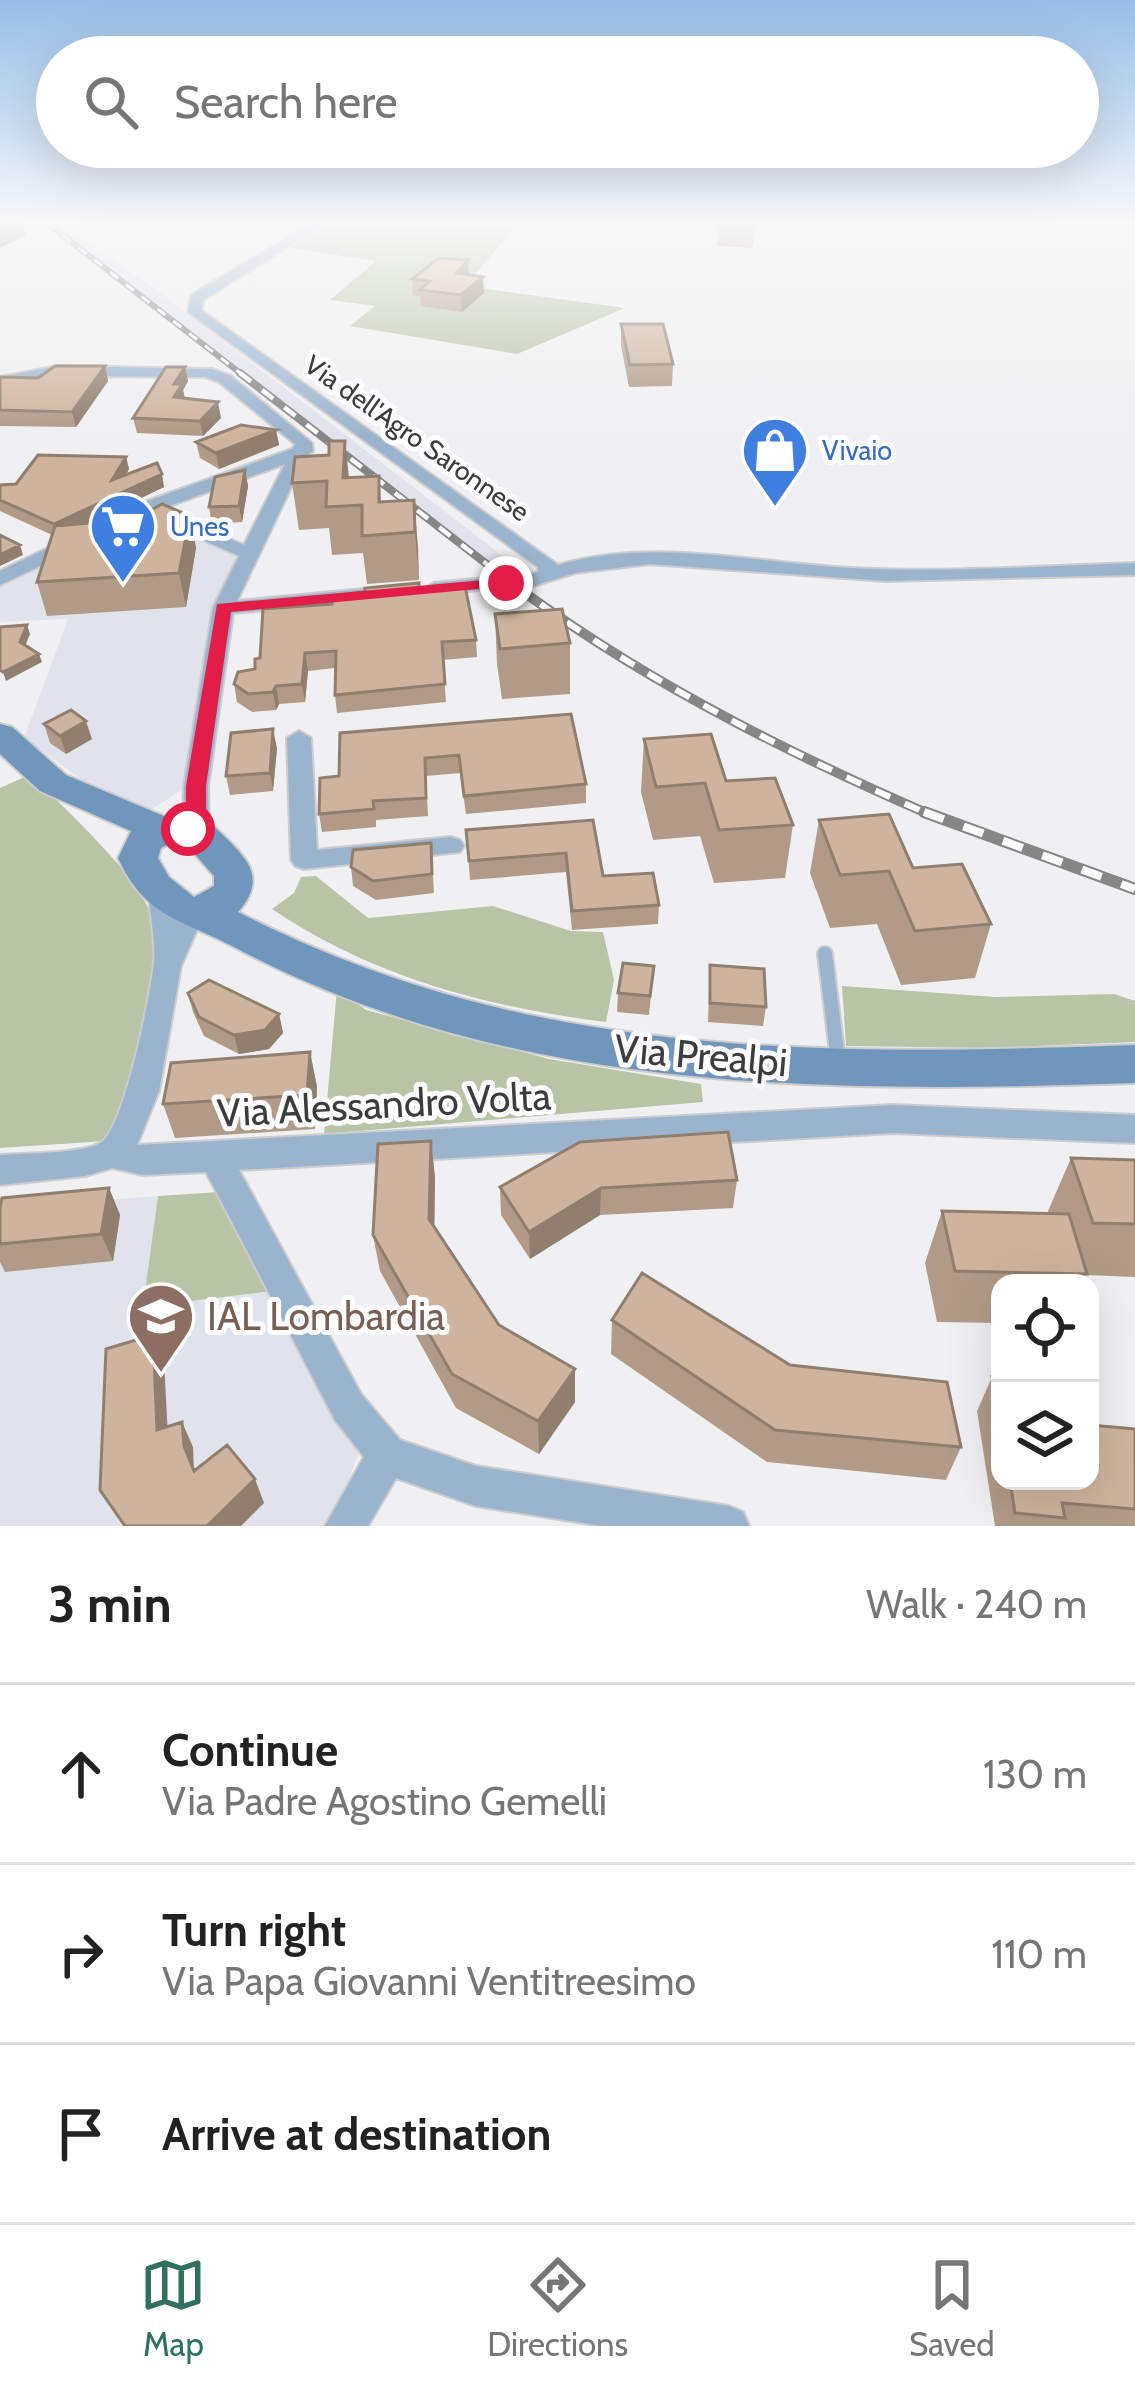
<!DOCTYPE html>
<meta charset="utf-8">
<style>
body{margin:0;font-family:Cabin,sans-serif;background:#f6f6f6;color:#222}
.controls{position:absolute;right:36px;bottom:36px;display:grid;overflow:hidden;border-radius:24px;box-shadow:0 12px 48px #0002}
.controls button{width:108px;height:108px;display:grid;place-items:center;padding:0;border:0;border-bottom:3px solid #e0e0e0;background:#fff;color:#222;font:60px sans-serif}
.stop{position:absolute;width:36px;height:36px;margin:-27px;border:9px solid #e11d48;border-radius:50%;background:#fff}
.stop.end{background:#e11d48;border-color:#fff;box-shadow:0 3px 12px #0008}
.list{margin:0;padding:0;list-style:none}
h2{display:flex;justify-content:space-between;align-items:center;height:156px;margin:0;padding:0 48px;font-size:51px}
h2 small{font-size:39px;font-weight:400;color:#767676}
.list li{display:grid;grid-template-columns:78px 1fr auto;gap:36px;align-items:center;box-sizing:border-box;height:180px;padding:0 48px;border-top:3px solid #e0e0e0}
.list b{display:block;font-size:45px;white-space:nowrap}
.list p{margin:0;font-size:39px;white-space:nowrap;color:#767676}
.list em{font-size:39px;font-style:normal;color:#767676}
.icon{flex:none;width:66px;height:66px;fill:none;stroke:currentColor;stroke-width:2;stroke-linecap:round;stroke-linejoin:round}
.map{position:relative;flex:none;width:1135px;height:1526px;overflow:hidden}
.search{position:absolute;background:#fff;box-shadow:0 12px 48px #0002;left:36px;right:36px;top:36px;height:132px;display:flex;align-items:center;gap:30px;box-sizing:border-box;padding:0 42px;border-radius:66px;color:#767676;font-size:45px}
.sheet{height:696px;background:#fff}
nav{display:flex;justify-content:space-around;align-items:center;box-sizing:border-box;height:168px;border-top:3px solid #e0e0e0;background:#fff;font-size:33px;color:#767676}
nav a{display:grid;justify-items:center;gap:6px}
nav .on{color:#2f705f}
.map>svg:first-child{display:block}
.built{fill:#e1e3ec}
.green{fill:#b9c4a7}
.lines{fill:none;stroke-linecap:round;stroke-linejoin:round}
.lane-casing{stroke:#ccccce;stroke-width:18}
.street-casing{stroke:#ccccce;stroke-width:4}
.secondary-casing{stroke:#ccccce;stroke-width:4}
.lane{stroke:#9bb4ce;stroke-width:14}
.street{fill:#9bb4ce;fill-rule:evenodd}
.secondary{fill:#7196bc;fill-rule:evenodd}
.rail-far3-casing{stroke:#868687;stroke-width:6}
.rail-far2-casing{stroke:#868687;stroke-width:8}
.rail-far1-casing{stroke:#868687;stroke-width:10}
.rail-casing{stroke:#868687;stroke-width:12}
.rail-far3{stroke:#fdfdff;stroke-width:3;stroke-dasharray:10;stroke-linecap:butt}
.rail-far2{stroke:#fdfdff;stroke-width:4.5;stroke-dasharray:14;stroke-linecap:butt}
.rail-far1{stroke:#fdfdff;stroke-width:6;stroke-dasharray:16;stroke-linecap:butt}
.rail{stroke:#fdfdff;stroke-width:8;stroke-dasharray:21;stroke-linecap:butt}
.wall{fill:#b19b88}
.shaded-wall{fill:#907e6f}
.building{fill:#ceb49e;stroke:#907e6f;stroke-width:3}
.route{fill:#e11d48}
.labels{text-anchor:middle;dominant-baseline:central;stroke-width:10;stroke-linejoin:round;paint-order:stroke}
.far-street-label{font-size:27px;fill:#3c3c3d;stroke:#fdfdff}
.far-shop-label{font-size:27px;fill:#366cbe;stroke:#fdfdff;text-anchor:start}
.near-street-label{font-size:39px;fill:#3c3c3d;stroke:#fdfdff}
.near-education-label{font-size:39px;fill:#785e54;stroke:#fdfdff;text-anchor:start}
</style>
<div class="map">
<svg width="1135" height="1526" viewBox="0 0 1135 1526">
<rect width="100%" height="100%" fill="#f0f0f2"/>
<!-- built -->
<path class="built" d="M40 223H58L156 289 525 573 499 577Z
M148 504 247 546 190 785 144 814 109 799 24 738 68 619 0 622V572Z
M158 1196 144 1307 272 1291 362 1444 331 1526H0V1209Z"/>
<!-- green -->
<path class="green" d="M331 223H519L465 286 625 308 517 354 350 326 375 306 330 300 376 261 290 248Z
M31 774C61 806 141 877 151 916 164 967 130 1075 119 1129L107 1141 0 1148V788Z
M316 876 368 918 493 906 571 931 603 932 614 980 606 1022C486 1007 373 977 272 909L294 893 301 877Z
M842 986 995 997 1114 994 1135 1001V1042L984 1048 846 1046Z
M337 989 366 1010 549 1059 701 1084 703 1102 324 1134Z
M220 1192 272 1291 143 1307 158 1196Z"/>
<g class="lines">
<defs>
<path id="lane" d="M825 954 838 1060"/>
<path id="street" d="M312 223H326L203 300 202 311 558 565C653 537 754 563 850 568 945 573 1040 566 1135 563V575L885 581 650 564 575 573 533 586 526 584V576L538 572V567L188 312 191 295Z
M58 366 212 369 231 376 312 443 313 451 306 456 237 601 364 589 374 595 364 601 233 613 208 786 209 831 205 837H187L183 831 184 786 213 608 239 556 156 519 165 513 172 515 244 545 285 464 153 512 0 585V571L139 504 292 449 295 444 219 382 205 377 58 376 0 387V377Z
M506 576 513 578V586L434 595 424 589 434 583Z
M299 731 311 738 317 850 451 837 460 840 464 846 460 852 304 869 295 866 291 860 287 738Z
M162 886 172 889 177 913 190 904 200 907 204 914 181 966 159 1091 137 1145 893 1105 1135 1115V1143L893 1133 239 1170 361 1394 400 1440 476 1466 729 1506 743 1512 749 1526H602L476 1506 396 1478 368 1526H325L364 1457 335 1420 206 1172 143 1175 112 1168 85 1176 0 1185V1155C23 1153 85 1154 102 1142 125 1124 151 993 154 962 156 941 150 917 149 896L152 889Z"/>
<path id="secondary" d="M0 724 12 727 66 775 166 817 210 822C238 852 273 872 238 912 525 1060 820 1056 1135 1045V1083C830 1093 512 1095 236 948 182 919 146 919 118 858L131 831 40 791 0 754ZM176 841 185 843 214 876V886L194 897 169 877 158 858 161 848Z"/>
</defs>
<!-- lane casing -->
<use href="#lane" class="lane-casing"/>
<!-- street casing -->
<use href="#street" class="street-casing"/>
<!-- secondary casing -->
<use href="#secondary" class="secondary-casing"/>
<!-- lane -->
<use href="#lane" class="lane"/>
<!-- street -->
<use href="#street" class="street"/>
<!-- secondary -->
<use href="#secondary" class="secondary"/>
<defs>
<path id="rail-far3" d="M47 223 244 376"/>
<path id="rail-far2" d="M240 373 493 569"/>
<path id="rail-far1" d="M489 566C625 671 774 747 931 815"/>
<path id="rail" d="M924 812 1135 889"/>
</defs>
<!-- rail-far3 casing -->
<use href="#rail-far3" class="rail-far3-casing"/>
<!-- rail-far2 casing -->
<use href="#rail-far2" class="rail-far2-casing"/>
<!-- rail-far1 casing -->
<use href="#rail-far1" class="rail-far1-casing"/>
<!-- rail casing -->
<use href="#rail" class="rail-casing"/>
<!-- rail-far3 -->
<use href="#rail-far3" class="rail-far3"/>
<!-- rail-far2 -->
<use href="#rail-far2" class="rail-far2"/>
<!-- rail-far1 -->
<use href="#rail-far1" class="rail-far1"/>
<!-- rail -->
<use href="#rail" class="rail"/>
</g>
<!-- wall -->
<path class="wall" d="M719 223H757L752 248 717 246Z
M469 275 484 293 462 312 421 306 420 296 413 295 412 279Z
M621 324 673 364 672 386 629 387 621 346Z
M105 366 108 381 76 427 0 426V377L38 378Z
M188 381 183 390 185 399 221 418 203 436 137 433 133 418Z
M276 430 279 445 219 469 200 458 196 442Z
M126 457 129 469 126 475 164 487 88 523 190 516 196 548 186 607 47 616 37 582 52 535 0 511V485L16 484Z
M245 470 248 486 242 522 212 524 209 507Z
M379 476 381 502 414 500 419 580 367 584 363 553 332 555 329 528 299 530 292 483Z
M419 588 476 640 477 657 443 660 446 702 337 713 335 695V668L308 671 305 702 279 704 276 710 252 712 237 702 234 684 255 669 260 658 332 604Z
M495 614 570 643V694L502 699 497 664Z
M571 714 586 784V803L466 814 460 773 426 776 428 816 376 820V827L322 832 319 814 339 776Z
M44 724 92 739 66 754 50 743Z
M644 739 726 781 793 825 785 878 714 883 700 836 653 840 641 792Z
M277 748 273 791 230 795 226 776Z
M593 820 603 876 659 905 658 924 572 930 566 872 470 880 466 830Z
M819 820 913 868 991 924 975 978 901 985 877 924 830 928 810 873Z
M431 843 434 893 376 900 353 886 351 867Z
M710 965 766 1007 763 1026 708 1022Z
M654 966 649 1015 617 1012 618 993Z
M188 993 279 1014 283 1033 269 1049 239 1054 204 1036 193 1012Z
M310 1052 317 1087 315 1129 175 1138 163 1104Z
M431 1141 435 1178 434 1227 499 1325 575 1369V1402L539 1454 456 1408 380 1271 373 1235Z
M1071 1158 1135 1160V1277L1086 1275 1082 1283H1000V1323L937 1322 925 1263 942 1211 1049 1214 1048 1211Z
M737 1180 733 1208 600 1215 530 1259 501 1215 500 1187Z
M109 1188 120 1215 113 1261 5 1272 0 1262V1207Z
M612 1320 790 1365 961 1447 946 1480 767 1462 611 1354Z
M992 1377 1000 1378V1481H1090L1135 1429V1526H995L977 1411Z"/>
<!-- shaded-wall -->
<path class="shaded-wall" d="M0 223H23L26 235 0 248Z
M468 260 469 276 457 273Z
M483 277 484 293 462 312 461 295Z
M105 366 108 381 76 427 72 412Z
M185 367 188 381 183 390 185 399 174 397V384Z
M218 402 221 418 203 436 200 421Z
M276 430 279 445 219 469 216 453Z
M345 441 350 487 343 478Z
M126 457 129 469 115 493 112 480Z
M245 470 248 486 242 522 239 506Z
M162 474 164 487 58 538 54 524Z
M414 500 418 547 419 580 415 532Z
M190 516 196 548 186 607 179 573Z
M20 545 23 555 0 566V555Z
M27 625 30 634 23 651 20 642Z
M305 653 308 671 305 702 302 684Z
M39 654 42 662 6 681 3 672Z
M276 686 279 704 276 710 273 692Z
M86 721 92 739 66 754 60 736Z
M273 729 277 748 273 791 270 773Z
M279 1014 283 1033 269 1049 239 1054 234 1035Z
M310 1052 317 1087 315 1129 307 1095Z
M431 1141 435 1178 434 1255 429 1219Z
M109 1188 120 1215 113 1261 101 1234Z
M601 1188 600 1215 530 1259 529 1232Z
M153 1335 164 1361 169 1455 157 1430Z
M575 1369V1402L539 1454 538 1421Z
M182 1422 193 1447 194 1471 184 1446Z
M255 1479 264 1503 241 1526H207Z"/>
<!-- building -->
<path class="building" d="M719 223H755L754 229 718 227Z
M439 258 468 260 457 273 483 277 461 295 420 290 430 281 412 279Z
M621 324H663L673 364 630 365Z
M55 366H105L72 412 0 410V377L38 378Z
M166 367H185L174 384H182L174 397 218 402 200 421 133 418Z
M241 425 276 430 216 453 196 442Z
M329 441H345L343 478 379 476V502L414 500 415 532 362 536V505L326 507 327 481 292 483 295 457 329 455Z
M38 455 126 457 112 480 157 463 162 474 54 524 0 500V485L16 484Z
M245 470 239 506 209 507 215 477Z
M162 504 190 516 179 573 37 582 55 526 136 519Z
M0 535 20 545 0 555Z
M419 583V588L465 586 476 640 442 642 445 684 335 695 336 651 305 653 302 684 276 686 273 692 248 694 234 684 238 672 255 669V659L260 658 263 609 332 604V596L365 592V588Z
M562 609 570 643 500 649 495 614Z
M27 625 20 642 39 654 3 672 0 670V627Z
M71 710 86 721 60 736 44 724Z
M571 714 586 784 464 796 459 755 425 758 426 798 373 801 374 809 319 814 320 778 339 776 340 733Z
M273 729 270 773 226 776 231 733Z
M711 734 726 781 775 778 793 825 719 830 705 783 656 787 644 739Z
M889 814 913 868 962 864 991 924 915 931 889 871 840 875 819 820Z
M593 820 603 876 653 873 659 905 572 911 566 853 469 861 466 830Z
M431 843 432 874 373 881 351 867 353 850Z
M623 963 654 966 650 996 618 993Z
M710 965 764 969 766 1007 710 1003Z
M209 980 279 1014 265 1030 234 1035 199 1017 188 993Z
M310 1052 307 1095 163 1104 171 1063Z
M728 1132 737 1180 601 1188 529 1232 500 1187 580 1142Z
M431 1141 429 1219 499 1325 575 1369 538 1421 452 1374 373 1235 378 1144Z
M1071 1158 1135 1160V1224L1093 1223Z
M109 1188 101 1234 0 1244V1207L2 1198Z
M942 1211 1069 1214 1087 1274 955 1271Z
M642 1273 790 1365 947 1382 961 1447 775 1430 612 1320Z
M153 1335 157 1430 182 1422 184 1446 194 1471 227 1445 255 1479 207 1526H125L100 1490 106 1349Z
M992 1377 1000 1378V1423Z
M1090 1425 1135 1429V1509L1062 1503 1065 1518 1015 1513 1010 1481H1090Z"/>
<!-- sky -->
<linearGradient id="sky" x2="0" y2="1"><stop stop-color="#96bee8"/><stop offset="0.51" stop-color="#f8f8f9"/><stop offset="1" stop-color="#f8f8f9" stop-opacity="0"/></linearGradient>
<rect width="1135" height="436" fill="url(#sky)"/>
<!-- route -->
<path class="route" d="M506 578 511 579V586L231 612 206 786V831L196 838 181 834 178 829 186 823V786L217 604Z"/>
<!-- icons -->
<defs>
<symbol id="shop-pin" viewBox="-11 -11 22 30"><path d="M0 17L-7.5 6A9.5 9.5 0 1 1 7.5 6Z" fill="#3f7fe0" stroke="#fdfdff"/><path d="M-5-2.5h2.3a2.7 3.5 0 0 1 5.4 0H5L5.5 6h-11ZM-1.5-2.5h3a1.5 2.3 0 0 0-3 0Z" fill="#fff"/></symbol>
<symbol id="supermarket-pin" viewBox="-11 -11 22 30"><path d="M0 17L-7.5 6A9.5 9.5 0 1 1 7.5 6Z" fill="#3f7fe0" stroke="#fdfdff"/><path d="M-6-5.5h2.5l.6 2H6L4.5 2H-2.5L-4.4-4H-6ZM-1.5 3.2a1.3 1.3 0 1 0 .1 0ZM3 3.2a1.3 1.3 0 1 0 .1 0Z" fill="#fff"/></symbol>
<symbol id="school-pin" viewBox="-11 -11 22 30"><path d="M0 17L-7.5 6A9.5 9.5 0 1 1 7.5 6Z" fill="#8d6e63" stroke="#fdfdff"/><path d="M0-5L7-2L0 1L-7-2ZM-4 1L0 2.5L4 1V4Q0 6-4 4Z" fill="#fff"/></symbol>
</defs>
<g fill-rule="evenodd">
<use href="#shop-pin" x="737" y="412" width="76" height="104"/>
<use href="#supermarket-pin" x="85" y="488" width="76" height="104"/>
<use href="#school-pin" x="123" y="1278" width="76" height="104"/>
</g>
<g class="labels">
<!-- far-street labels -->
<g class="far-street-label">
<text transform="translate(417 438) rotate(35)">Via dell'Agro Saronnese</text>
</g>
<!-- far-shop labels -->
<g class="far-shop-label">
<text x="822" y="450">Vivaio</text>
<text x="170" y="526">Unes</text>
</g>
<!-- near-street labels -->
<g class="near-street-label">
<text transform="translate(701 1055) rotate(5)">Via Prealpi</text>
<text transform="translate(384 1104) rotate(-3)">Via Alessandro Volta</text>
</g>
<!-- near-education labels -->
<g class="near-education-label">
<text x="207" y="1316">IAL Lombardia</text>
</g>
</g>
</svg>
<div class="controls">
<button><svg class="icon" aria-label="locate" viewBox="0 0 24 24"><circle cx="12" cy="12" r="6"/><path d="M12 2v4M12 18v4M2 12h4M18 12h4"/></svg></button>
<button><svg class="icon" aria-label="layers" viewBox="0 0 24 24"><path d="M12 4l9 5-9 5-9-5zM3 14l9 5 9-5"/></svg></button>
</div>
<div class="stop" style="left:188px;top:829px"></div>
<div class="stop end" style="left:506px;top:583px"></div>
<div class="search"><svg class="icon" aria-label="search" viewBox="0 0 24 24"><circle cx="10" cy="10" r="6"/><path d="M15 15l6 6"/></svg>Search here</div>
</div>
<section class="sheet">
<h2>3 min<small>Walk · 240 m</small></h2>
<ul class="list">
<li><svg class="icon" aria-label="ahead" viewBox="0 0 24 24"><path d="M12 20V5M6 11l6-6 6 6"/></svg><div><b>Continue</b><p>Via Padre Agostino Gemelli</p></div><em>130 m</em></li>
<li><svg class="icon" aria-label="right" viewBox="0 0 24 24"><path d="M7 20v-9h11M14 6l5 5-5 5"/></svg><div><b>Turn right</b><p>Via Papa Giovanni Ventitreesimo</p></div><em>110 m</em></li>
<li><svg class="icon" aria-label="arrive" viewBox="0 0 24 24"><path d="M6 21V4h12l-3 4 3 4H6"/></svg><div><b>Arrive at destination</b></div></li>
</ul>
</section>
<nav>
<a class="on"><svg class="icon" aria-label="map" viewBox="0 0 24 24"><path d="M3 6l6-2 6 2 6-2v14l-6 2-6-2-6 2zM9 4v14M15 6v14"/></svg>Map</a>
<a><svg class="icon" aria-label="directions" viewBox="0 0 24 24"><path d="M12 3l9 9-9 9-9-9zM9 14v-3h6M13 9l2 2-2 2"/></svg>Directions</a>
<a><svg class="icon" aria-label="saved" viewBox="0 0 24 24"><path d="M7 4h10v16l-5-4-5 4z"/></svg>Saved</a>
</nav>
